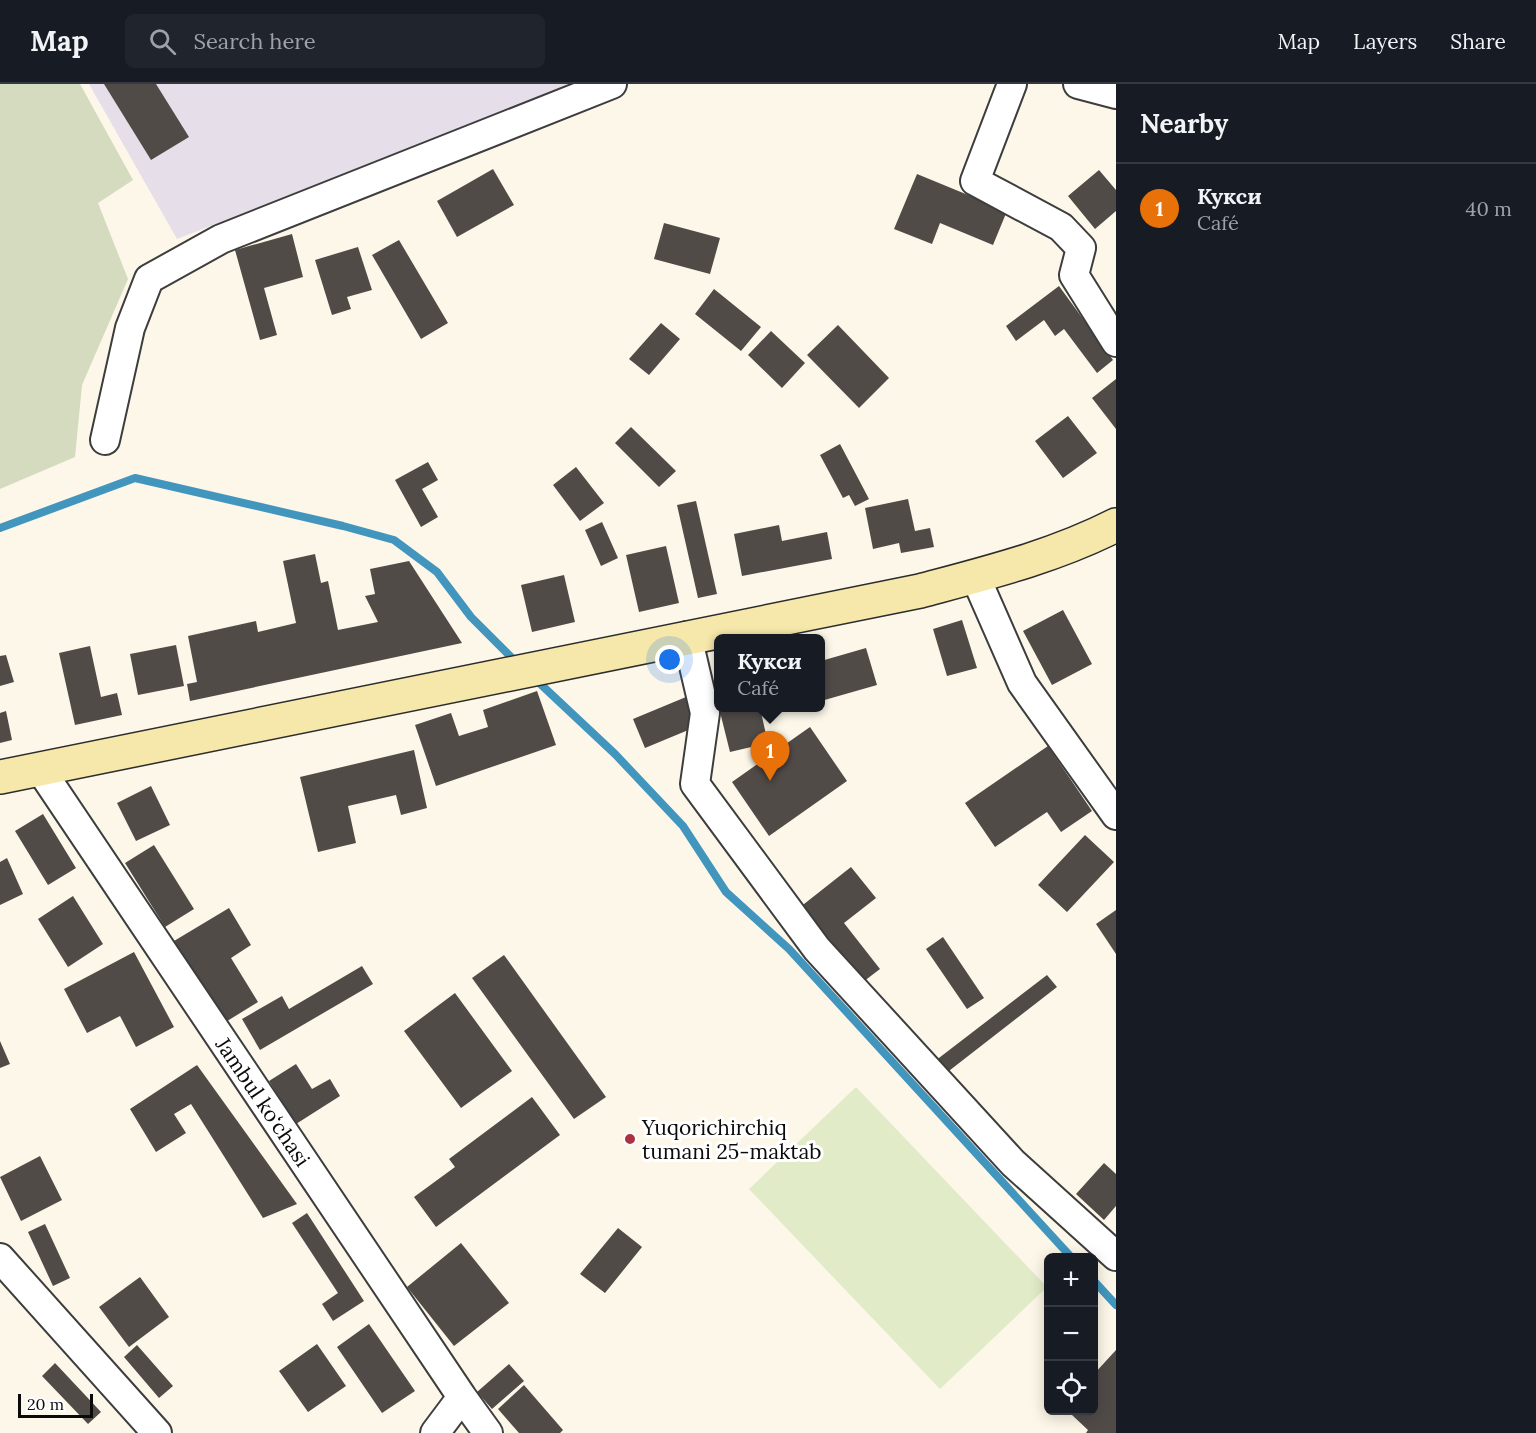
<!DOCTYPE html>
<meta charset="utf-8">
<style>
body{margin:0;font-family:Lora,serif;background:#20242c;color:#f1f3f6}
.controls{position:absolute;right:18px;bottom:18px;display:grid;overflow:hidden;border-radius:9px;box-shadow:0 3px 15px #0003}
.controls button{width:54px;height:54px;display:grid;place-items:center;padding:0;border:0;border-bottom:2px solid #363941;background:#171b24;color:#f1f3f6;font:30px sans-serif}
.scale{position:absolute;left:18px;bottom:15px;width:75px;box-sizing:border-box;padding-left:6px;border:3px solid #0a0a0a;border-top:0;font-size:16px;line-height:21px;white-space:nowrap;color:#0a0a0a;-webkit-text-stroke:4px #fff;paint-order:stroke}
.you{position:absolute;left:670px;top:576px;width:21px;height:21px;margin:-15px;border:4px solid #fff;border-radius:50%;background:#1a73e8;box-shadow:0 0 0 9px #1a73e833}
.badge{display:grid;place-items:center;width:39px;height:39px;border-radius:50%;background:#8c9099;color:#fff;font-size:20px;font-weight:700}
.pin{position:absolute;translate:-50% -50px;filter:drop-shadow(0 2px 3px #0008)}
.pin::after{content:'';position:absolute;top:32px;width:21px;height:18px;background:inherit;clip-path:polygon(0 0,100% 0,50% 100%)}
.popup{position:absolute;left:714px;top:550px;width:111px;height:78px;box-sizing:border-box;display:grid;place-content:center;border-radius:9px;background:#171b24;filter:drop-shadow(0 2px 4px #0005);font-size:20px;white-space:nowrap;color:#9ea1a6}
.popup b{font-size:22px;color:#f1f3f6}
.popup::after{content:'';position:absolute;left:50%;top:100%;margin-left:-12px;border:12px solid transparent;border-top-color:#171b24}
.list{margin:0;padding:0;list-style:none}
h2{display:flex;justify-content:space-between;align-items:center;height:78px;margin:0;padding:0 24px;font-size:26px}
h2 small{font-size:20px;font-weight:400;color:#9ea1a6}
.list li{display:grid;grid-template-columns:39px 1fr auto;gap:18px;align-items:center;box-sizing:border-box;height:90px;padding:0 24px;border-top:2px solid #363941}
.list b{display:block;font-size:22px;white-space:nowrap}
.list p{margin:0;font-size:20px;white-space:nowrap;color:#9ea1a6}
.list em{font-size:20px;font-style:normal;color:#9ea1a6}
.icon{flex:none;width:33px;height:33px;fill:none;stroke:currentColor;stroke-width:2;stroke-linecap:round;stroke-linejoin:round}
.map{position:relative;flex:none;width:1116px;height:1349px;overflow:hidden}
header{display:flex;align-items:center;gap:36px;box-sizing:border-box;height:84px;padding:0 30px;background:#171b24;border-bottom:2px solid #363941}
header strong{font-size:28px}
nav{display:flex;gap:33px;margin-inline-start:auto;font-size:21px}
.search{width:420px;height:54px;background:#20242c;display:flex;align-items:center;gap:15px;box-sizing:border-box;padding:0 21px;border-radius:9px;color:#9ea1a6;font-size:22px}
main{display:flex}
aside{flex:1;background:#171b24}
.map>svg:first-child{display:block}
.industrial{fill:#e6dee8}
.cemetery{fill:#d4dbbe}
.pitch{fill:#e2ebc8}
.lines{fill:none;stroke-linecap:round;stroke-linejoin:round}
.stream{stroke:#4296be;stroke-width:8}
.building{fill:#514b48}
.minor-casing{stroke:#3d3d3d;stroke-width:32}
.secondary-casing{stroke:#2c2c2c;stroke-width:36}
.minor{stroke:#fff;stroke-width:28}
.secondary{stroke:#f6e8ab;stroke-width:33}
.poi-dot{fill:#aa3241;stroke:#fff;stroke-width:2}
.labels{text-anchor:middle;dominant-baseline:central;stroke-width:6;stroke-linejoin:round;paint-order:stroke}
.street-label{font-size:21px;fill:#0a0a0a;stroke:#fff}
.poi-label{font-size:21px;fill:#0a0a0a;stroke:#fff;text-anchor:start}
</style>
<header>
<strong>Map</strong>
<div class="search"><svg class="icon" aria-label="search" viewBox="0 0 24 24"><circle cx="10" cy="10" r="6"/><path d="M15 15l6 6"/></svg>Search here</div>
<nav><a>Map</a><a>Layers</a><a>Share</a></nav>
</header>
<main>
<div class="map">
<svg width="1116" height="1349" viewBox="0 0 1116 1349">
<rect width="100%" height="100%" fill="#fdf7e9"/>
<!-- industrial -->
<path class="industrial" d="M89 0H574L177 155Z"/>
<!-- cemetery -->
<path class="cemetery" d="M0 0H80L133 96 98 119 128 195 82 301 75 373 0 405Z"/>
<!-- pitch -->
<path class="pitch" d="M856 1003 1047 1203 940 1305 749 1105Z"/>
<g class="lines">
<!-- stream -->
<path class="stream" d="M0 444 135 394 343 442 394 456 437 488 471 533 518 580
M534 594 615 670 683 742 726 808 789 865 1072 1174
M1094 1197 1116 1221"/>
</g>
<!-- building -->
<path class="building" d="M104 0H156L189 53 151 76Z
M493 85 514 121 457 153 437 117Z
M1099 86 1116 106V127L1095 145 1068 112Z
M917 90 1007 127 993 161 940 139 932 160 894 145Z
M664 139 720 154 710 190 654 175Z
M292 150 303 193 264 204 277 251 260 256 235 166Z
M399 156 448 239 421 255 372 171Z
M358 163 372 206 347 213 351 225 332 231 315 176Z
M1059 202 1113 276 1097 289 1064 245 1055 252 1044 236 1016 257 1006 242Z
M714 205 761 243 741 267 695 230Z
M661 239 680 255 649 291 629 275Z
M838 241 889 294 859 324 807 271Z
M771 247 805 279 782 304 748 271Z
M1116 295V345L1092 314Z
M1068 332 1097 369 1063 394 1035 357Z
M631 343 676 387 659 403 615 359Z
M840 360 869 415 855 422 849 411 843 414 820 371Z
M428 378 438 396 422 405 438 433 421 443 395 396Z
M576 383 604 419 580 437 553 401Z
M908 415 915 447 930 444 934 463 901 469 899 459 873 465 865 424Z
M696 417 717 510 698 514 677 421Z
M602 438 618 474 601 482 585 446Z
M779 441 782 457 827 448 832 475 742 492 734 450Z
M666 462 679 519 639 528 626 471Z
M315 470 321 499 328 497 338 546 378 538 365 512 375 510 370 485 409 477 462 559 190 617 187 600 197 598 188 552 256 537 258 548 296 539 283 477Z
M564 491 575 538 532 548 521 501Z
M1063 526 1092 580 1052 601 1023 547Z
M962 536 977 584 947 592 933 545Z
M176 561 184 602 138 611 130 570Z
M90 562 101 613 117 609 122 631 75 641 59 569Z
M866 564 877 601 821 617V577Z
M6 571 14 598 0 602V572Z
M537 607 556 661 436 702 415 641 451 629 459 652 488 643 483 626Z
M686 613 698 642 645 664 633 635Z
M719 624H760L768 659 730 668Z
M6 627 12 656 0 659V629Z
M810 643 847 697 769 752 732 698Z
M1048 662 1092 727 1061 748 1047 728 995 763 965 719Z
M414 666 427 724 401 731 396 711 348 722 356 759 318 768 300 693Z
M151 702 170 741 136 757 117 719Z
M43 730 76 784 48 801 15 747Z
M1085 751 1114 778 1067 828 1038 801Z
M154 761 194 825 165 843 125 779Z
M7 774 23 810 0 821V778Z
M851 783 876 814 844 839 880 885 859 901 799 824Z
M73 812 103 860 68 883 38 835Z
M229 824 251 861 231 874 258 918 224 939 174 857Z
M1116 826V870L1096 840Z
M943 853 984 914 967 925 926 865Z
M134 868 174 943 136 963 120 932 87 949 64 905Z
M504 871 606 1013 574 1035 472 894Z
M362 882 373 900 260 966 242 935 282 912 289 925Z
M1047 891 1057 903 945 990 935 977Z
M455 909 512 987 461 1024 404 947Z
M0 957 10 980 0 984Z
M296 980 312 1005 330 995 340 1012 296 1040 269 997Z
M197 981 297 1120 263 1134 191 1020 174 1030 186 1049 156 1068 130 1025Z
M532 1013 560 1051 436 1143 414 1113 455 1083 449 1075Z
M40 1072 62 1116 21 1137 0 1093Z
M1104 1079 1116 1090V1122L1104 1136 1076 1110Z
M307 1129 364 1217 333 1237 322 1220 338 1209 292 1139Z
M45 1140 70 1194 53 1202 28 1148Z
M618 1144 642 1163 605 1209 580 1190Z
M461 1159 509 1219 454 1262 407 1203Z
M140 1193 169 1233 129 1263 99 1223Z
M369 1240 415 1307 382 1329 337 1263Z
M317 1260 346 1302 308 1328 279 1287Z
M137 1261 173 1302 159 1314 124 1273Z
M1116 1266V1349H1086L1088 1346 1072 1331 1076 1326H1094V1308L1095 1306 1094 1304V1290Z
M55 1279 101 1328 88 1340 42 1292Z
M509 1280 524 1297 492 1325 477 1308Z
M524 1301 563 1346 560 1349H519L498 1325Z"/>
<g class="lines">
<defs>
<path id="minor" d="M1012 0 975 97 1061 143 1081 164 1074 191 1116 258
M1078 0 1116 10
M105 356 130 244 149 195 221 155 612 0
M975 492 1022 599 1116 731
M687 552 705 629 695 700 817 865 1013 1079 1116 1172
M40 685 462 1313 488 1349
M0 1174 157 1349
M435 1349 462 1313"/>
<path id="secondary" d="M0 693 920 507C987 489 1053 473 1116 441"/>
</defs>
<!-- minor casing -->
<use href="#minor" class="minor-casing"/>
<!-- secondary casing -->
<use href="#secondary" class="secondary-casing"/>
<!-- minor -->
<use href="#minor" class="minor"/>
<!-- secondary -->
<use href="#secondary" class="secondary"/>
</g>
<!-- markers -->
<circle class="poi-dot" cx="630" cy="1055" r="6"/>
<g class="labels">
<!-- street labels -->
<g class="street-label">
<text transform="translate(263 1018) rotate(56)">Jambul ko‘chasi</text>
</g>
<!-- poi labels -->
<g class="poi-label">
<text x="642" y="1043">Yuqorichirchiq<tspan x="642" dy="24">tumani 25-maktab</tspan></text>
</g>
</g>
</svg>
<div class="controls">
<button>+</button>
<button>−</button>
<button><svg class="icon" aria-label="locate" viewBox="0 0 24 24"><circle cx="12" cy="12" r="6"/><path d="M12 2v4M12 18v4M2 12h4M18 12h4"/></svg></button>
</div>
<div class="scale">20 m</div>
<div class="you"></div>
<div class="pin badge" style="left:770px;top:697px;background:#e8710a">1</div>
<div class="popup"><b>Кукси</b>Café</div>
</div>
<aside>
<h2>Nearby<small></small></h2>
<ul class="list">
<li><span class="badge" style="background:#e8710a">1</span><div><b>Кукси</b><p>Café</p></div><em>40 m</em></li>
</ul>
</aside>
</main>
